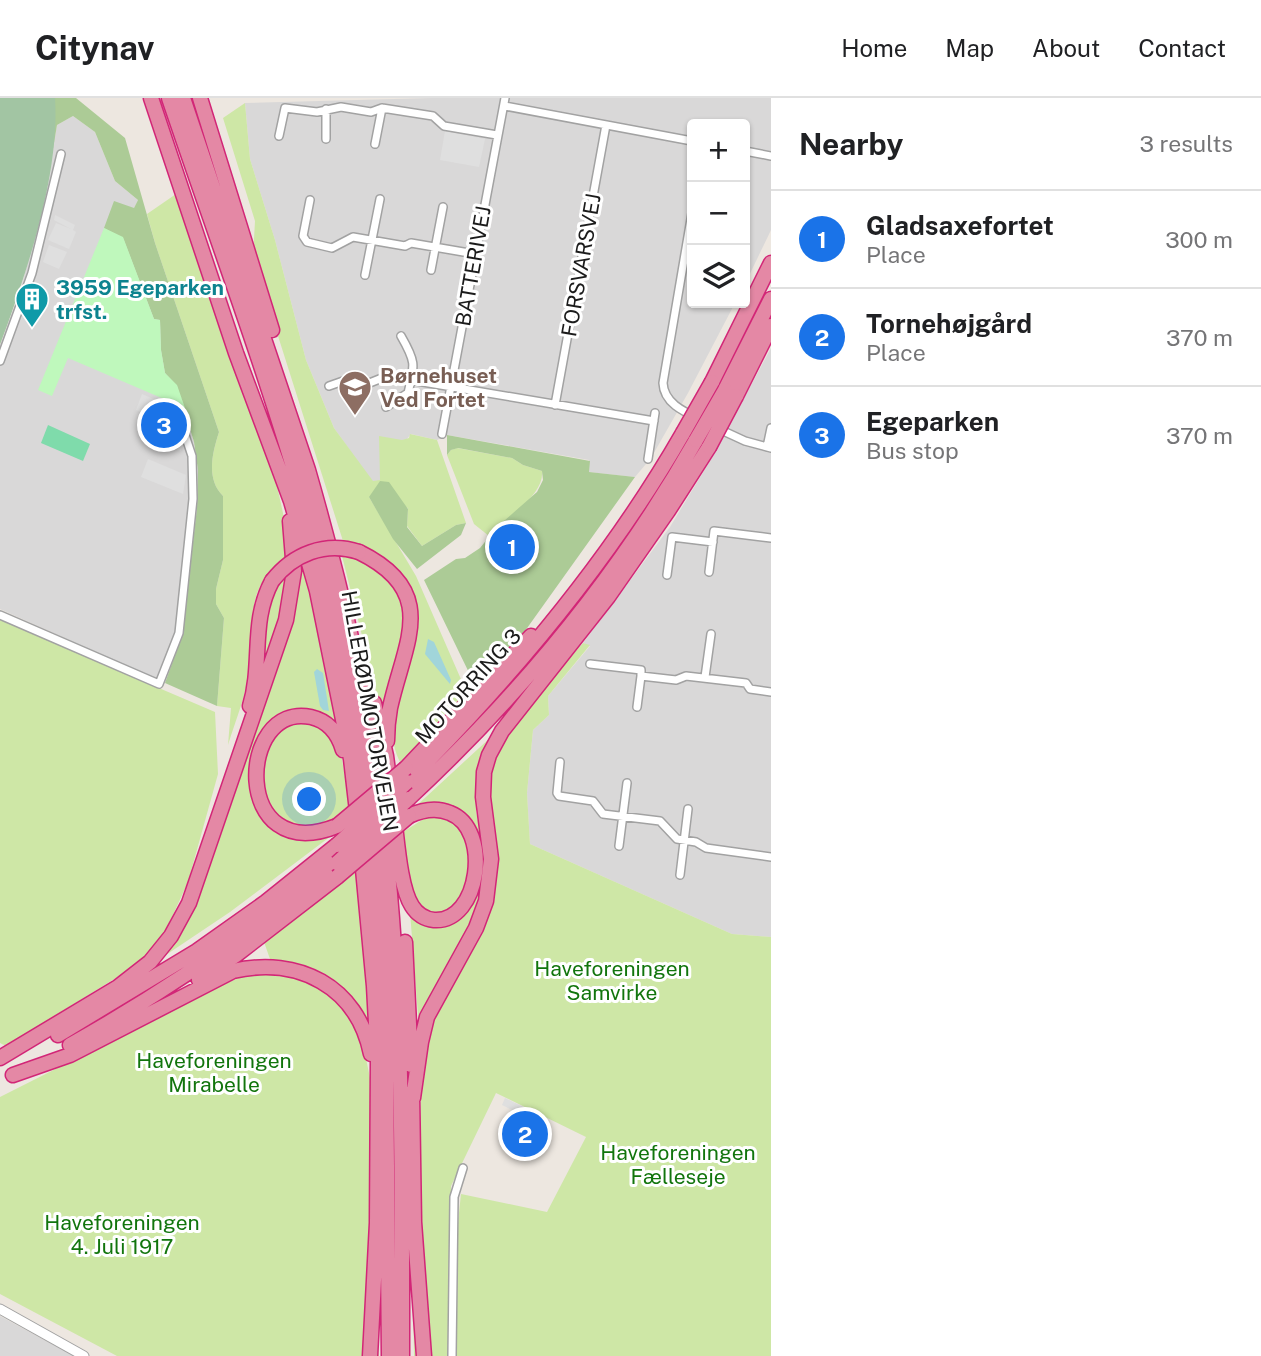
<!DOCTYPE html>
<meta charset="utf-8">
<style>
body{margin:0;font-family:"Public Sans",sans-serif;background:#f2f2f2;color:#202124}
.controls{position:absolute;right:21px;top:21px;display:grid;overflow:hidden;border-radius:7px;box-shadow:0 2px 5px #0004}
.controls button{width:63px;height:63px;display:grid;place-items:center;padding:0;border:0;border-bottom:2px solid #e0e0e0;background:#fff;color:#202124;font:35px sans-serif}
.you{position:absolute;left:310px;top:702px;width:24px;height:24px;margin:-18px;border:5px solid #fff;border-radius:50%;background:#1a73e8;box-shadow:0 0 0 10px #1a73e833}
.badge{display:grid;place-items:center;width:46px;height:46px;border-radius:50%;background:#1a73e8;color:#fff;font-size:23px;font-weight:700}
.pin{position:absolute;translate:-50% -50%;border:4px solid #fff;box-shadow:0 2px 7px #0006}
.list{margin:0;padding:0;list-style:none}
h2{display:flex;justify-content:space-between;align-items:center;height:91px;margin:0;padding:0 28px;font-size:30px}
h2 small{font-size:23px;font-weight:400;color:#757577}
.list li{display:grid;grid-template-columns:46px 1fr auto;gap:21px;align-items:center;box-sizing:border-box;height:98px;padding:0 28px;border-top:2px solid #e0e0e0}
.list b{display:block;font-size:26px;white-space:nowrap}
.list p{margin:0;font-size:23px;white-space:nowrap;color:#757577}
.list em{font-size:23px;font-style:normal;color:#757577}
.icon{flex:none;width:38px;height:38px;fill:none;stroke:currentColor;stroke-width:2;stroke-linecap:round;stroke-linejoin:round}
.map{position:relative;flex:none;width:771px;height:1258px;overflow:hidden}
header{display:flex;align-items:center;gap:42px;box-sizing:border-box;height:98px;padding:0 35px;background:#fff;border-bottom:2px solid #e0e0e0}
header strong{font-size:33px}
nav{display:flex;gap:38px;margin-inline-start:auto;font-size:24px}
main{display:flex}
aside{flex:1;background:#fff}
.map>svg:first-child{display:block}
.residential{fill:#d9d8d8}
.grass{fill:#cee7a6}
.forest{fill:#accb96}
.cemetery{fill:#a2c5a3}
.park{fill:#bff8bc}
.pitch{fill:#7fdbab}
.parking{fill:#dfdfdf}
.water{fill:#a1d5da}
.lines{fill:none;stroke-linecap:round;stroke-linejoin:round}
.minor-casing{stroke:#a2a2a2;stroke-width:10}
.tertiary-casing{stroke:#a2a2a2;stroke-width:11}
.motorway-casing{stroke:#d22677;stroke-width:17}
.minor{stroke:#fff;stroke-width:7}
.tertiary{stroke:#fff;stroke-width:9}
.motorway{stroke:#e488a5;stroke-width:14}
.motorway-bridge-casing{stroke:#d22677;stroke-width:17;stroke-linecap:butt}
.motorway-bridge{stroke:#e488a5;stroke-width:14}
.labels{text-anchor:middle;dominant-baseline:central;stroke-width:6;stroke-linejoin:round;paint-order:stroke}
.street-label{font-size:21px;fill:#1b1b1b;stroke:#fff}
.culture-label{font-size:21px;font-weight:bold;fill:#0d838f;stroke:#fff;text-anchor:start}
.education-label{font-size:21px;font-weight:bold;fill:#785e54;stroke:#fff;text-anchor:start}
.park-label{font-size:21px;fill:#12750d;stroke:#fff}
</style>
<header>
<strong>Citynav</strong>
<nav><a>Home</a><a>Map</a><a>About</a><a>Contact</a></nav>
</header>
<main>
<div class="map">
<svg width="771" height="1258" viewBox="0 0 771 1258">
<rect width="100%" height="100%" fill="#ede7e0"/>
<!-- residential -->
<path class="residential" d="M432 0H771V132L745 186V26H692V205H735L688 295 651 360 635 379 588 374 589 362 447 337 437 342 411 336 406 342H402L380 383H372L334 330 306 262 275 142 250 61 245 5Z
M73 18 95 34 115 83 138 102 134 110 177 287 194 344 198 372 197 410 184 519 179 546 165 585 0 511V246L19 196 41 117 57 27Z
M771 250V839L732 836 530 746 527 695 533 632 549 617 548 598 590 548 583 545 670 429 716 353Z
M0 1218 74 1258H0Z"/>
<!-- grass -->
<path class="grass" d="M245 5 250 61 275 142 306 262 334 330 373 383 380 382 379 338 402 342 409 340 410 336 437 342 466 425 456 427 422 448 407 428 408 410 369 399 416 478 467 595 433 634 400 664C369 603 449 536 402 478 386 458 367 448 343 443L253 159 255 123 223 20Z
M176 96C197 154 218 213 239 272 261 332 283 392 289 457 242 491 256 519 250 568 247 595 236 621 228 647L231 610 217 608 224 520 216 506V491L223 462V398C206 381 212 356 219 334L155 145 147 116Z
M457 350 512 360 523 367 542 373C545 397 505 421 489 438L474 426 447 357 451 352Z
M341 454 384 471 409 512 384 625Z
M305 460 340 633 297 614C286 621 269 629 262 639 255 648 251 663 250 674 246 724 286 747 331 738L230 814 151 867 190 812 298 464Z
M288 470 287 498 260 580 263 504Z
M0 522 215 614 218 676 188 784 166 832 140 865 6 948 0 945Z
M583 545 590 547 548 598 549 617 533 632 527 695 530 746 732 836 771 839V1258H457L454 1162 461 1096 547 1114 586 1039 496 995 451 1088 450 1258H414L413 1203 419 1131 421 973 432 918 488 812V687L494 658 507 637 538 596Z
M314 625 330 635 340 650 350 709 326 730 310 732 277 719 265 704 261 661 280 628Z
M491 639 480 681 476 714 482 741V796L469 833 419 930 410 814 437 825 475 790 472 727 414 710Z
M430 717C467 722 473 739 469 774 468 783 466 797 459 804 454 809 447 813 442 817L426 814 413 802 403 734Z
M358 772 369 930 294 866 270 861 264 844Z
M258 875 290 876 335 897 362 941 370 980 371 1148 379 1258H117L0 1196V999L220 888 243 878Z"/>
<!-- forest -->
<path class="forest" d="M0 0H76L125 40 155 145 219 334C212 356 206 381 223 398V462L216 491V506L224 520 217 608 165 585 179 546 184 519 197 410 198 372 194 344 177 288 165 275 161 252 160 222 154 221 123 140 104 130 114 103 134 110 138 102 115 83 95 34 73 18 57 27C45 102 27 174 0 246Z
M447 337 590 363 589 374 635 379 525 533 475 587 424 482 456 461 465 460 480 450 497 429 537 394 543 382 542 373 523 367 512 360 458 350 451 352 447 357Z
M380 383 389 384 408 411 407 429 422 448 456 427 466 425 461 437 417 471 393 441 369 399Z"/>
<!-- cemetery -->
<path class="cemetery" d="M0 0H55C60 75 27 175 0 246Z"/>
<!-- park -->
<path class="park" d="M104 130 123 139 154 221 160 222 161 252 165 275 177 287 185 310 68 260 52 298 38 292Z"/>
<!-- pitch -->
<path class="pitch" d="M48 327 90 346 83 363 41 345Z"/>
<!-- parking -->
<path class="parking" d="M445 33 485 41 479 69 440 62Z
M55 117 75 127 73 132 76 134 69 151 48 142 56 125 71 131 54 122Z
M49 147 67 154 59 171 43 164Z
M142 296 172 309 170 314 175 316 176 322 173 330 179 333 178 336 183 339 181 353 151 340 157 321 136 312Z
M148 361 186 377 183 396 141 379Z
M505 1000 547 1020 543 1027 502 1007Z"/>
<!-- water -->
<path class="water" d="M428 541 434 544 451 582 450 586 425 556Z
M317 571 323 575 329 613 323 612 320 608 314 574Z"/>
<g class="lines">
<defs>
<path id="minor" d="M505 8 692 43
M326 11V41
M279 38 285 10 317 14 341 9 371 14 382 10 433 18 444 28 497 37
M375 46 382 10
M745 53 771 58
M310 102 303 138 307 144 332 150 353 139 405 148 411 145 475 156
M692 115 663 285C664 308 690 316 708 325
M431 172 443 109
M365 177 380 101
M0 263 32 175 61 56
M329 288 346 282 367 286 387 278 654 323
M555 307 606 27
M386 309 408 295C415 266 416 264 401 238
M719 331 745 343 771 350
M442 336 505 0
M767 349 771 330
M648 361 655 315
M709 474 714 433 771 440
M667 477 672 439 713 444
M0 517 159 586 179 535 193 401 192 358 180 322
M590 566 641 572V578L676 582 686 578 746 585 750 591 771 594
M705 579 711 536
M637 609 641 578
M560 664 557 695 559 698 593 703 603 716 660 723 677 741 696 744 706 750 771 759
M619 748 627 685
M680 777 688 711
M452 1258 454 1099 463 1070"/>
<path id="tertiary" d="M0 1211 84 1258"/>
<path id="motorway" d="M151 0 236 255 291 403 317 493 351 661 358 722
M169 0C218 145 272 289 313 437 338 527 356 619 368 712
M183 0 308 372C339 480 366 590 380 701
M200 0 272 232
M712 284 771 165
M725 292 771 201
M736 298 771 228
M359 454C441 494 404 545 390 610 388 621 387 632 387 643
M374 605 386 658 391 695
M250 608C263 565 250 524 272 483
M406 670 531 538
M407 684C512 579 609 464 683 335
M408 701C520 597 620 476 696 342
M394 719C397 741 400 790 412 808 417 816 425 821 434 822 480 825 492 731 450 715 436 709 422 712 409 718
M337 728C231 770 237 603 311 619 328 623 338 635 343 652
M383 728C404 904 402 1081 402 1258
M371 739 385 880 389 1258
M361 750 374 888 378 962 377 1125 370 1258
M405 844 411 967
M199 882 236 857 337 779
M58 937 197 853 266 804 337 747
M70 947C165 894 252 834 337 765
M0 960 118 889 150 864 171 838 189 805 286 522 294 473 290 423
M13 977 70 957 233 873C298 858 357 888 371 956
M412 994 414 1124 424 1258
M413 1000 421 944 427 919 476 830 486 803 491 761 483 699 484 674 489 657 502 633 608 499 668 413 709 349"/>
</defs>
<!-- minor casing -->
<use href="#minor" class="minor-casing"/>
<!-- tertiary casing -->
<use href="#tertiary" class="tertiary-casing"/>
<!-- motorway casing -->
<use href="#motorway" class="motorway-casing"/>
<!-- minor -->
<use href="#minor" class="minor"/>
<!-- tertiary -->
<use href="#tertiary" class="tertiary"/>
<!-- motorway -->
<use href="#motorway" class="motorway"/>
<defs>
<path id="motorway-bridge" d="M683 335 712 284
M696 342 725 292
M709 349 736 298
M272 483C293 456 325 443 359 454
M337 728 406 670
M337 747 407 684
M337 765 408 701
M337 779 409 718"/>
</defs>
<!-- motorway-bridge casing -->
<use href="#motorway-bridge" class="motorway-bridge-casing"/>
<!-- motorway-bridge -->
<use href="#motorway-bridge" class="motorway-bridge"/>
</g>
<!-- icons -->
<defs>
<symbol id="building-pin" viewBox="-11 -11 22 30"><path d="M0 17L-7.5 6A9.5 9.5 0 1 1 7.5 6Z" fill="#0f9aa8" stroke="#fff"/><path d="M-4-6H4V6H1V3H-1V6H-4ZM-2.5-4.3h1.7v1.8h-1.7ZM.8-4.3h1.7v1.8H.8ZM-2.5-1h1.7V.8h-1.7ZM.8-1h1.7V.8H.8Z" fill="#fff"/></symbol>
<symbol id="school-pin" viewBox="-11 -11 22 30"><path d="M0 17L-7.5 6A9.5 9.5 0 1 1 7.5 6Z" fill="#8d6e63" stroke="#fff"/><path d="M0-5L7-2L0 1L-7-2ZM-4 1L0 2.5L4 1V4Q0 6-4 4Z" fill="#fff"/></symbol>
</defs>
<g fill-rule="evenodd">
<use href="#building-pin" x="13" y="182" width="38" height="52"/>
<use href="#school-pin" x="336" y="270" width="38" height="52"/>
</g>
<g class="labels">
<!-- street labels -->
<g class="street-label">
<text transform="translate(581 167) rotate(-80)">FORSVARSVEJ</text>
<text transform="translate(473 168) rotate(-80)">BATTERIVEJ</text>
<text transform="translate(468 588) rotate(-48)">MOTORRING 3</text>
<text transform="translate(370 613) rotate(80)">HILLERØDMOTORVEJEN</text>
</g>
<!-- culture labels -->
<g class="culture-label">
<text x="56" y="189">3959 Egeparken<tspan x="56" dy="24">trfst.</tspan></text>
</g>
<!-- education labels -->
<g class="education-label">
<text x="380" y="277">Børnehuset<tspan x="380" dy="24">Ved Fortet</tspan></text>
</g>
<!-- park labels -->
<g class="park-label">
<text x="612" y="870">Haveforeningen<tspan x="612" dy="24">Samvirke</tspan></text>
<text x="214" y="962">Haveforeningen<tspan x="214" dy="24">Mirabelle</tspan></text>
<text x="678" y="1054">Haveforeningen<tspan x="678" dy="24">Fælleseje</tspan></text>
<text x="122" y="1124">Haveforeningen<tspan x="122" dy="24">4. Juli 1917</tspan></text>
</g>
</g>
</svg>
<div class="controls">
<button>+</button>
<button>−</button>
<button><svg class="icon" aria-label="layers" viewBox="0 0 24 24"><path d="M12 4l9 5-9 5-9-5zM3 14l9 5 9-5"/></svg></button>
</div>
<div class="you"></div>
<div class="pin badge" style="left:512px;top:449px">1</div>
<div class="pin badge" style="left:525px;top:1036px">2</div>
<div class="pin badge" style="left:164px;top:327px">3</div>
</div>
<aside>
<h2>Nearby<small>3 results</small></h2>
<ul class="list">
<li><span class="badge">1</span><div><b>Gladsaxefortet</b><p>Place</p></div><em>300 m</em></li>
<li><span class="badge">2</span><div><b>Tornehøjgård</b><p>Place</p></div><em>370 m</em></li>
<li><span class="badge">3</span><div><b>Egeparken</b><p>Bus stop</p></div><em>370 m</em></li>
</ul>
</aside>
</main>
